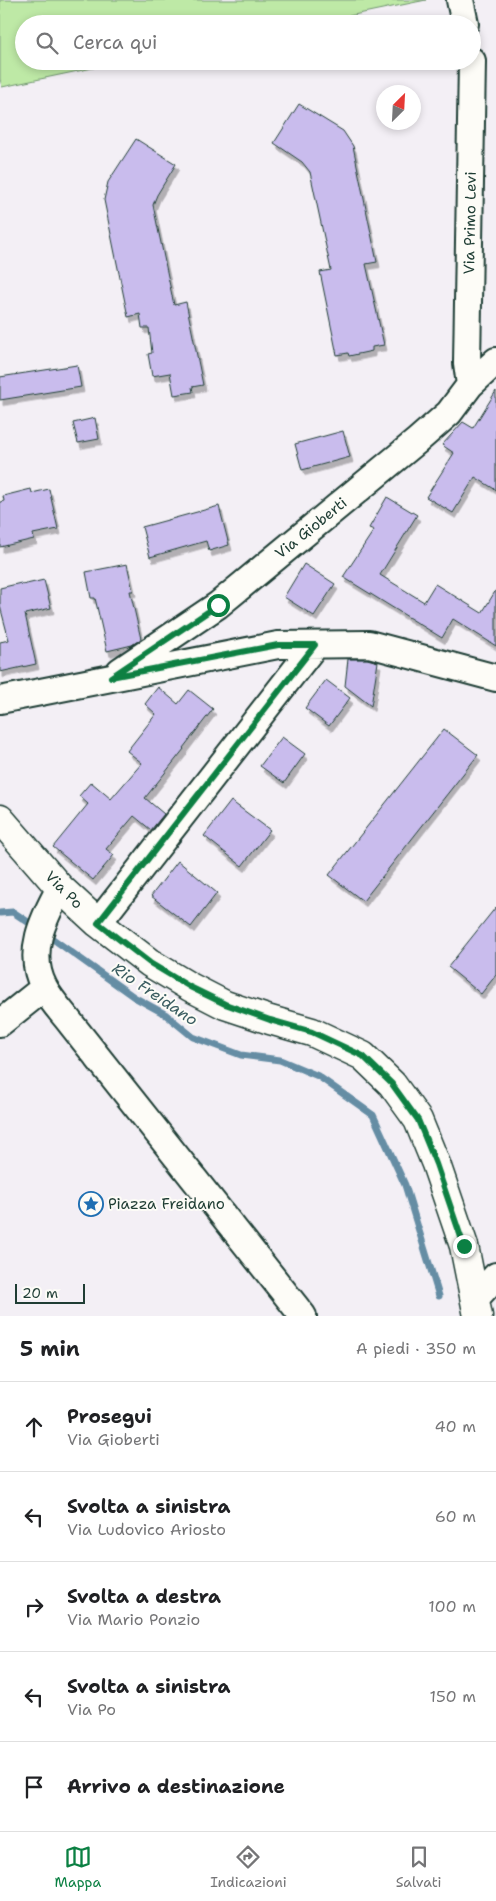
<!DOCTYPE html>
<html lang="it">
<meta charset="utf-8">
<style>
body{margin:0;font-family:"Shantell Sans",sans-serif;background:#f2f2f2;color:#202124}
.compass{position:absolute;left:376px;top:85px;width:45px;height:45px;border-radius:50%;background:#fff;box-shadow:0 2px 8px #0003;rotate:24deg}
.scale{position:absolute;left:15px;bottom:12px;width:70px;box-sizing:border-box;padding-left:5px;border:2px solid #1f3d34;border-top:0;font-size:14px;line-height:18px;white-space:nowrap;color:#1f3d34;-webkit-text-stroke:4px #fdfcf7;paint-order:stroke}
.stop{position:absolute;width:15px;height:15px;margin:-11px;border:4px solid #0b8043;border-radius:50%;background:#fff}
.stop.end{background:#0b8043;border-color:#fff;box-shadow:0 1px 5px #0008}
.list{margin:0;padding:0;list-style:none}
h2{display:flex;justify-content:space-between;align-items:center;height:65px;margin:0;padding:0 20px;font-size:21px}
h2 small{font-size:16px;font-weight:400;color:#757577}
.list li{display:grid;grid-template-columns:32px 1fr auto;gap:15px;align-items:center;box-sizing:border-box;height:90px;padding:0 20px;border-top:1px solid #e0e0e0}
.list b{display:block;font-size:19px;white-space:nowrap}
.list p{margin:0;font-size:16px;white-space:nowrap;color:#757577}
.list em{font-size:16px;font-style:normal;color:#757577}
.icon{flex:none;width:28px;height:28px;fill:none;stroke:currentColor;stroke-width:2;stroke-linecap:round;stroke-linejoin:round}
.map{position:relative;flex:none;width:496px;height:1316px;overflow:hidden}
.search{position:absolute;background:#fff;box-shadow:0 2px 8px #0003;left:15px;right:15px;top:15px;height:55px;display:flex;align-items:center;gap:12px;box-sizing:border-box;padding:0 18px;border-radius:28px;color:#757577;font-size:19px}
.sheet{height:515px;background:#fff}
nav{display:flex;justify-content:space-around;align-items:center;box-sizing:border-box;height:70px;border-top:1px solid #e0e0e0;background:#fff;font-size:14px;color:#757577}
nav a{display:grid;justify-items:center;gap:2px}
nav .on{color:#0b8043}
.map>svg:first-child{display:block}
.green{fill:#bee9a6;stroke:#6e936d}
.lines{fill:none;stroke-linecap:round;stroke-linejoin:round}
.stream{stroke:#658da4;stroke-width:7}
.building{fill:#c9bced;stroke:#1f3d34;filter:url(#shadow)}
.minor-casing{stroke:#1f3d34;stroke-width:30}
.tertiary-casing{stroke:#1f3d34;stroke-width:31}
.minor{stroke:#fdfcf7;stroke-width:26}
.tertiary{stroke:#fdfcf7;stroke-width:28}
.route{stroke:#0b8043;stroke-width:6}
.labels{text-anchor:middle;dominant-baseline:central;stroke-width:4;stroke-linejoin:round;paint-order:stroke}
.street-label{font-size:15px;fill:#1f3d34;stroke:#fdfcf7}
.poi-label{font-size:15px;fill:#1f3d34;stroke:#fdfcf7;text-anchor:start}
.water-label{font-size:16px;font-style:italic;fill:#3c5e62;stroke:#fdfcf7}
</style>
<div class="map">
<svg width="496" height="1316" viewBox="0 0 496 1316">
<defs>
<filter id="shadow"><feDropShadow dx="3" dy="5.5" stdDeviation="0" flood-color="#0004"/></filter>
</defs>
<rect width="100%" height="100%" fill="#f3eff5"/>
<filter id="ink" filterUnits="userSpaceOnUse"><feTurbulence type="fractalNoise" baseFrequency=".02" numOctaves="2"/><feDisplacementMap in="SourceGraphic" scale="10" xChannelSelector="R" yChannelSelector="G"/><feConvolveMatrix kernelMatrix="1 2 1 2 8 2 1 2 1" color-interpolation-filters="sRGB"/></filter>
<g filter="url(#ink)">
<!-- green -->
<path class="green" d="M0 0H426L310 24H24V61H126L2 87 0 79Z"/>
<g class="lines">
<!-- stream -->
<path class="stream" d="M0 913 13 912 37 928
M46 934 134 997 165 1014 193 1037 241 1055 280 1060 318 1076 373 1115 405 1185 439 1296"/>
</g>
<!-- building -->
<path class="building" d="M299 104 343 131 353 146 377 262 366 264 384 345 372 347V351L349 356 348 353 337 355 320 272 331 270 310 172 302 162 274 143Z
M136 139 176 164 157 195 153 205 174 305 186 302 203 385 192 387 193 392 174 395 170 373 152 376 148 354 152 353 149 328H142L140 314 128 317 104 200 108 182Z
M77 365 81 387 0 400V377Z
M496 391V490L475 477 453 513 426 497 454 453 442 445 463 422 473 428Z
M95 418 99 439 78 443 73 423Z
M343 431 350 457 302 470 295 444Z
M31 489 32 493 49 489 58 529 33 534 34 539 0 547V502L4 501 3 496Z
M387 497 417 515 380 575 424 602 435 584 482 613 496 590V646L453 619 442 638 343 577 374 530 369 528Z
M219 506 229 545 209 551 206 541 150 557 142 527Z
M127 564 133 591H130L141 639 132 645 107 651 95 598H91L86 572Z
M304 564 335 584 314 616 284 597Z
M44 580 51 608 25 614 36 664 0 672V642L9 640 0 606V588L21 583 22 585Z
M348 659H367L378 662 371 706 345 686Z
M326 680 350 698 329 726 305 708Z
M158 687 178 704 189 690 213 709 183 748 184 749 145 798 164 814 151 830 134 816 106 849 114 855 93 880 53 847 88 804 79 796 91 782 111 799 142 763 127 751 156 714 145 704Z
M444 729 478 755 363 901 329 875Z
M282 737 305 754 284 783 260 766Z
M231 801 270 830 242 866 204 836Z
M178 861 217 893 191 927 151 896Z
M496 907V975L481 994 448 967Z"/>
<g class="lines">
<defs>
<path id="minor" d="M460 0 465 24
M470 385 467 363 472 61
M120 671 218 605 417 441 449 413 470 385 496 361
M0 700 278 645 369 644 496 678
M60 888C43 919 26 953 44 987 51 1001 63 1013 72 1025L303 1316
M98 923 315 645
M0 1023 44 988
M475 1299 496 1276"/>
<path id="tertiary" d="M0 819 60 888 98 923 150 963 190 987 225 1005 270 1020 312 1032 363 1056 392 1084 418 1120 436 1164 464 1246 478 1316"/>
</defs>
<!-- minor casing -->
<use href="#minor" class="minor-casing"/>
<!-- tertiary casing -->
<use href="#tertiary" class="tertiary-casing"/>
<!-- minor -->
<use href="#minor" class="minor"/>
<!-- tertiary -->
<use href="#tertiary" class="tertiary"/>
</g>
</g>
<g class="lines" filter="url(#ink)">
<!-- route -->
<path class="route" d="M218 605 111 677 278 645H315L98 923 150 963 190 987 225 1004 270 1020 312 1032 363 1056 392 1084 418 1120 436 1164 464 1246"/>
</g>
<!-- icons -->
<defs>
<symbol id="sight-ring" viewBox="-11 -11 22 22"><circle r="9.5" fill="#fdfcf7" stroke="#1f6fb2" stroke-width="1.5"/><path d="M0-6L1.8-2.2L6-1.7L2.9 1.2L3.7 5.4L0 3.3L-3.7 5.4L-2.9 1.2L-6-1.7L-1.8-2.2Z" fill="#1f6fb2"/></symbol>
</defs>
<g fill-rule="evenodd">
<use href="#sight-ring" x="77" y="1190" width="28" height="28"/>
</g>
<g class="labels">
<!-- street labels -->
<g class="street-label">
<text transform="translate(470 223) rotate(-89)">Via Primo Levi</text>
<text transform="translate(311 528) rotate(-39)">Via Gioberti</text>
<text transform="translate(64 890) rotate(45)">Via Po</text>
</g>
<!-- poi labels -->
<g class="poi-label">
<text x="108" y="1204">Piazza Freidano</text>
</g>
<!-- water labels -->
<g class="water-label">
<text transform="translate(155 994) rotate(34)">Rio Freidano</text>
</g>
</g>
</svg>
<svg class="compass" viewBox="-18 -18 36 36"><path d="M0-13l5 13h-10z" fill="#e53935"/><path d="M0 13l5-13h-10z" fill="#757577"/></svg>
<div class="scale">20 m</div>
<div class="stop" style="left:218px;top:605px"></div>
<div class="stop end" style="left:464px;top:1246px"></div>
<div class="search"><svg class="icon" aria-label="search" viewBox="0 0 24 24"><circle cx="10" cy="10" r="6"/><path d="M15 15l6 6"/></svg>Cerca qui</div>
</div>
<section class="sheet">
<h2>5 min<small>A piedi · 350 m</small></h2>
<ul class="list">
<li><svg class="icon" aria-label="ahead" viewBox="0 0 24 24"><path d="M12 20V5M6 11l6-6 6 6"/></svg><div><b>Prosegui</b><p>Via Gioberti</p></div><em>40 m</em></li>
<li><svg class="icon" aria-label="left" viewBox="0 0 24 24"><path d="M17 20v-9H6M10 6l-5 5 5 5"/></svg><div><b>Svolta a sinistra</b><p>Via Ludovico Ariosto</p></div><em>60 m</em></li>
<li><svg class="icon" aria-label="right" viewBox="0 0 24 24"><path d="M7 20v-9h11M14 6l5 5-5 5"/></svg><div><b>Svolta a destra</b><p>Via Mario Ponzio</p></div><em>100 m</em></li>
<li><svg class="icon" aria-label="left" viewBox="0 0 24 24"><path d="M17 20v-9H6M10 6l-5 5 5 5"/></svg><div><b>Svolta a sinistra</b><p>Via Po</p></div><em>150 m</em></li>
<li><svg class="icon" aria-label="arrive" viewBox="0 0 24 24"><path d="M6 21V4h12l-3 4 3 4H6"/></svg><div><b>Arrivo a destinazione</b></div></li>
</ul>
</section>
<nav>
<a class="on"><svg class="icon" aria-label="map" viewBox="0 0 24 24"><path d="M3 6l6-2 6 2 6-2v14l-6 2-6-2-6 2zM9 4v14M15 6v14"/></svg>Mappa</a>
<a><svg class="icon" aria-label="directions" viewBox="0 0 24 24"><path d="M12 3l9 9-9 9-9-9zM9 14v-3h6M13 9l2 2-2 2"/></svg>Indicazioni</a>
<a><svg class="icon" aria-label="saved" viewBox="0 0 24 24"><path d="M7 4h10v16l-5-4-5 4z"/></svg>Salvati</a>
</nav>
